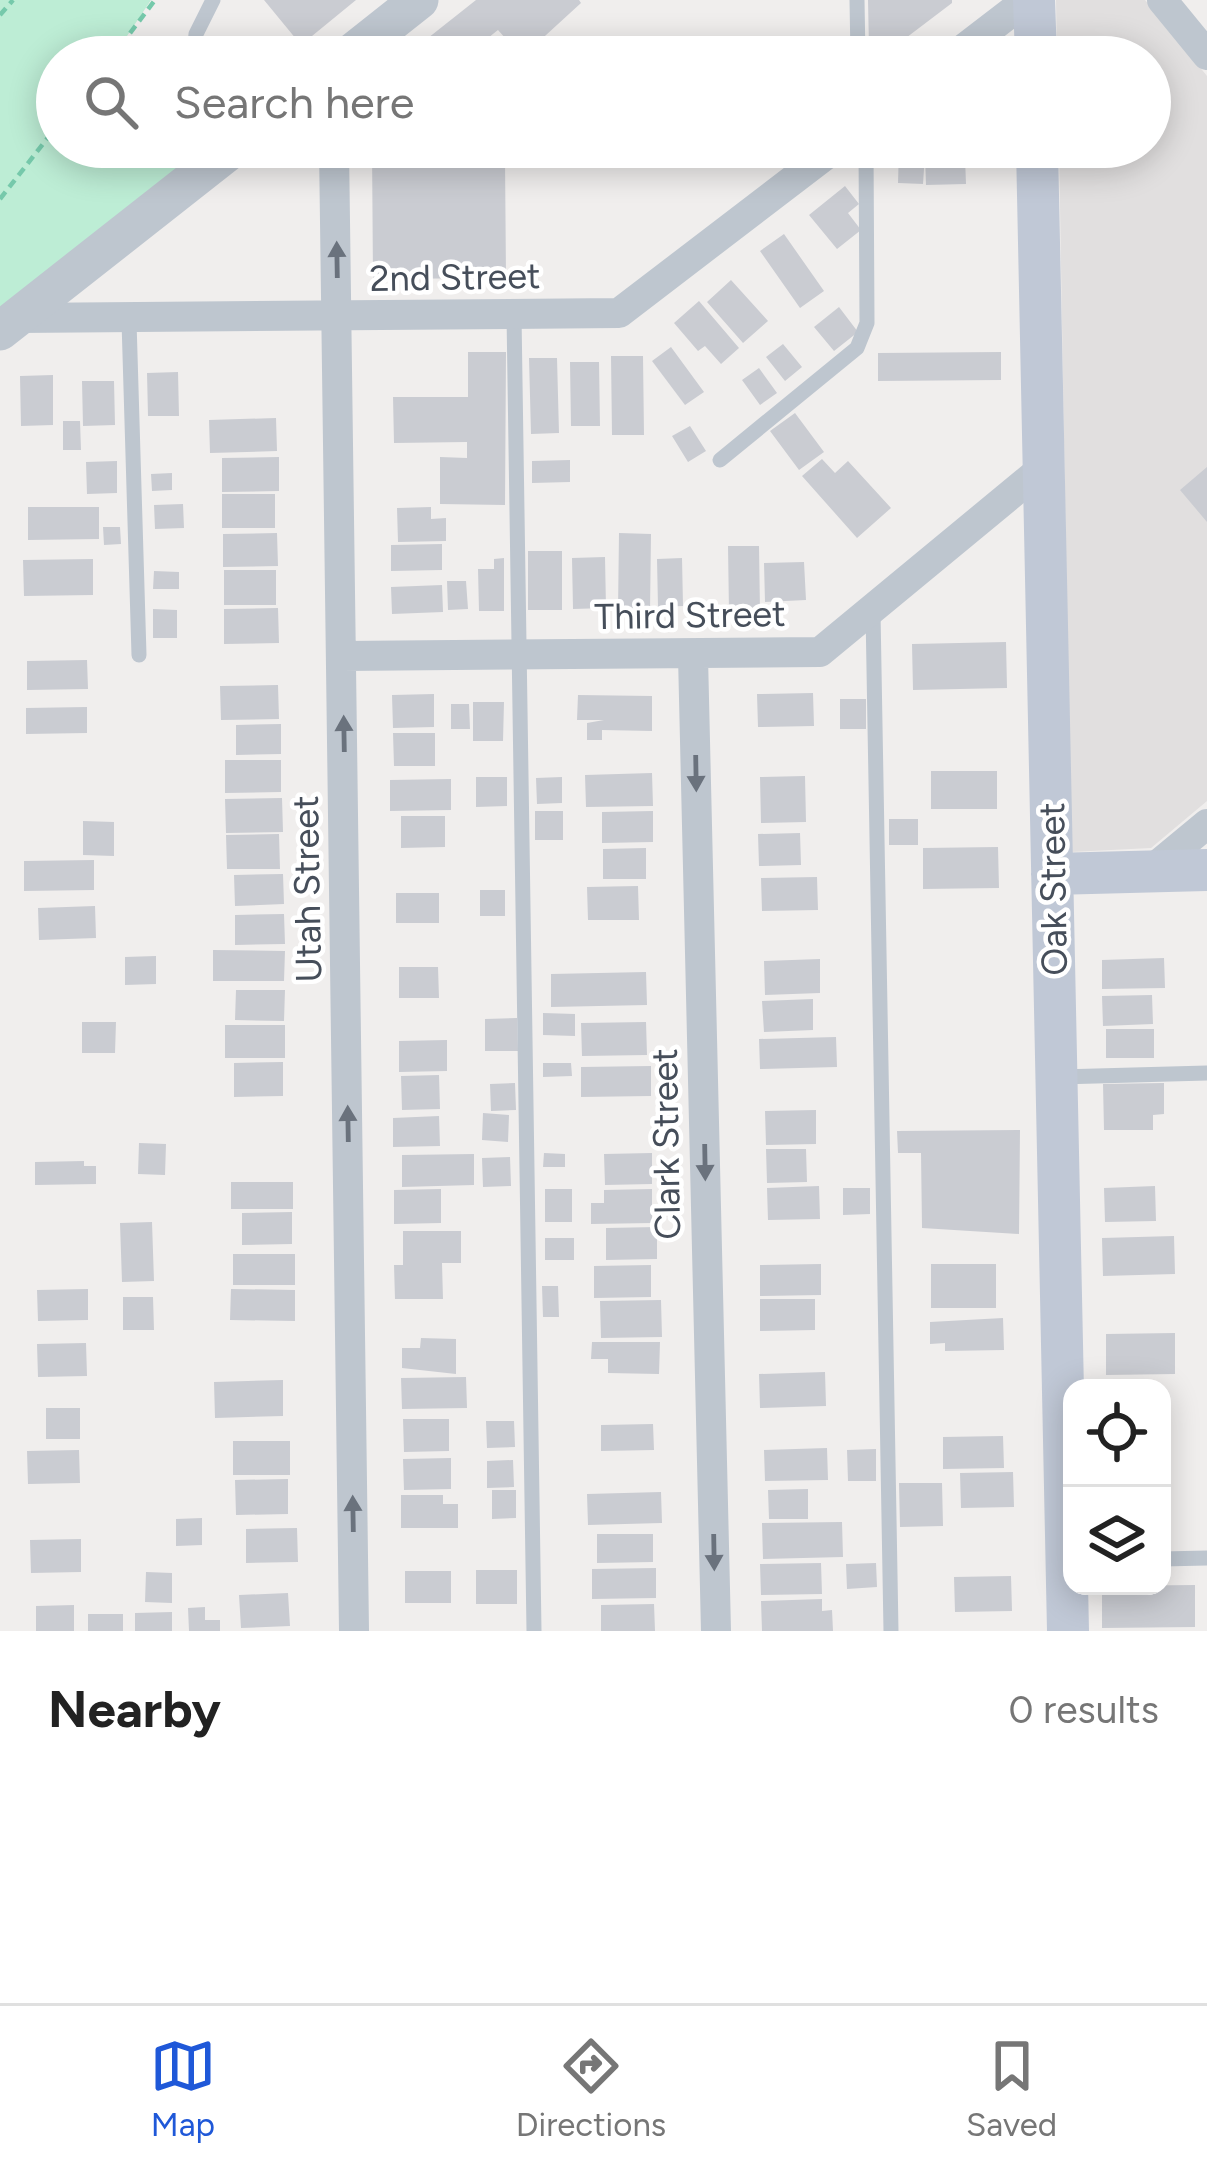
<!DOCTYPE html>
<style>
body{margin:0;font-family:Figtree,sans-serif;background:#f2f2f2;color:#222}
.controls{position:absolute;right:36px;bottom:36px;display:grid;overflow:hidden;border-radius:24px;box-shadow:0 6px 30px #0003}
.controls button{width:108px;height:108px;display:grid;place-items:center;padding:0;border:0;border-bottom:3px solid #e0e0e0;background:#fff;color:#222;font:60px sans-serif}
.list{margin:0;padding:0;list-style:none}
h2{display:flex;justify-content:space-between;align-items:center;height:156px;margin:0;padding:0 48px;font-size:51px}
h2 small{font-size:39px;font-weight:400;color:#767676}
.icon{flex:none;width:66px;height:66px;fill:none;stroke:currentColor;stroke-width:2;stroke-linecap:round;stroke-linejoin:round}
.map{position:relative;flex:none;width:1207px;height:1631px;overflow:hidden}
.search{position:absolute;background:#fff;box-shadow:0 6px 30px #0003;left:36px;right:36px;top:36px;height:132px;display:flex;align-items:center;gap:30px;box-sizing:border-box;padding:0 42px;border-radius:66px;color:#767676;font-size:45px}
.sheet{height:372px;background:#fff}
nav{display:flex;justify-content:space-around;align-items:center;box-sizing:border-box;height:168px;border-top:3px solid #e0e0e0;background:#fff;font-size:33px;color:#767676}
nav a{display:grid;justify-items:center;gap:6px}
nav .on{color:#1f58d8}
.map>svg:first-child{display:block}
.education{fill:#e1dfdf}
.green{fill:#bdedd5}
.building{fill:#caccd2}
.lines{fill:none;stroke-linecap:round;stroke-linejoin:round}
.path{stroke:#76c9ab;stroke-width:4.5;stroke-dasharray:9 6;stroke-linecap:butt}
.service{stroke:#bec6cf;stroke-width:15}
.minor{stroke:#bec6cf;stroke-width:30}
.tertiary{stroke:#bec6cf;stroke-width:39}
.secondary{stroke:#c0c8d6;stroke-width:42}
.oneway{fill:#6a727d}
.labels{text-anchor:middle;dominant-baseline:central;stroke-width:9;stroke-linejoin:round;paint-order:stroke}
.street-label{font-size:36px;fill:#464e5a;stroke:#fff}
</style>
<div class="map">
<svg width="1207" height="1631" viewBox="0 0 1207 1631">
<rect width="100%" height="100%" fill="#f0eeed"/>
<!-- education -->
<path class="education" d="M1056 0H1145L1207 76V801L1151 848 1071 852 1059 147H1150V57H1057Z"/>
<!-- green -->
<path class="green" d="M0 0H151L113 57H57V147H210L0 309Z"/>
<!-- building -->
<path class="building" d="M264 0H356L301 45Z
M476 0H579L581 3 522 57 498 30 464 57H404Z
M868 0H952V3L894 47 869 48Z
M372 147H506L512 154 505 159 506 278 373 279Z
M956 147V158H965L966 184 926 185 925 154 923 184 898 183 899 148Z
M845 186 859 204 848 213 861 230 837 249 809 215Z
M784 234 824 291 800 308 760 251Z
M731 280 768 321 743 343 707 302Z
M699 301 739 348 721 364 705 346 698 351 674 323Z
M839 307 858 332 834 351 814 327Z
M783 344 802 367 785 381 766 357Z
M671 347 704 392 685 405 652 361Z
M468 352H506L505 505 440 504V457L467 458V442L394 443 393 397H468Z
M1001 352V380L878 381V353Z
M611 356H643L644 435H612Z
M529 358H557L559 433 531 434Z
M570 362H599L600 426H571Z
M759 368 777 393 760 405 742 380Z
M178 372 179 416H148L147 373Z
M53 375V425L21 426 20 376Z
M82 381H114L115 425 83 426Z
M795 413 824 452 799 470 770 431Z
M276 418 277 451 210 453 209 420Z
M63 421H80L81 450H63Z
M690 426 706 451 688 462 672 436Z
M279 457V491L222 492V458Z
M822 459 835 473 848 461 891 508 857 538 802 476Z
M570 460V482L532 483V461Z
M117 461V493L87 494 86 462Z
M1207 467V522L1180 490Z
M172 473V490L152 491 151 474Z
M222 494H275V528H222Z
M183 504 184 528 155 529 154 505Z
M28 507H99V539L28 540Z
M431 507V519L446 518V541L398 542 397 508Z
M103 527H120L121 544 104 545Z
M277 533 278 566 223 567V534Z
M619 533 651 534 650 611H618Z
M442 544V570L391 571V545Z
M728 546H759L760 612 729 613Z
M528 551H562V610H528Z
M605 557 606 608 573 609 572 558Z
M504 558V611H479L478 569H494V559Z
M682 558 683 606 658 607 657 559Z
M93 559V595L24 596 23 560Z
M804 562 806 600 765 602 764 563Z
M224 570H276V605H224Z
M154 571 179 572V589H153Z
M447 581H466L468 609 448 610Z
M442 585 443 612 392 614 391 587Z
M278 608 279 643 224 644V609Z
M153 609 177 610V638H153Z
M1006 642 1007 688 913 690 912 644Z
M87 660 88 689 27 690V661Z
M278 685 279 719 221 720 220 686Z
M813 693 814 726 758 727 757 694Z
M434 694V727L393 728 392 695Z
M578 695 652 696V731L602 730V740H587V723L604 720H577Z
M840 699H866V729H840Z
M473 702H504L503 741H473Z
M451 704H469L470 729H451Z
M87 707V733L26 734V708Z
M281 724V754L236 755V725Z
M393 733H435V766H394Z
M225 760H281V792L225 793Z
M931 771H997V809H931Z
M652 773 653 806 586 807 585 775Z
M805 776 806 822 761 823 760 777Z
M476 777H507V806L476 807Z
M562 777V803L537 804 536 778Z
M451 779V810L390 811V780Z
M282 798 283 832 226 833 225 799Z
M535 811H563V840H535Z
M653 811V842L602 843V812Z
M401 816H445V847L401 848Z
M889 819H918V845H889Z
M83 821 114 822V856L83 855Z
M800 833 801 865 759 866 758 834Z
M279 834 280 869H227L226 835Z
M998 847 999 888 923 889V848Z
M646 848V879H603V849Z
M94 860V890L24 891V861Z
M283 874 284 904 235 906 234 875Z
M817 877 818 910 762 911 761 878Z
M638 886 639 920H588L587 887Z
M480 890H505V916H480Z
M396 893H439V923H396Z
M95 906 96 938 39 940 38 908Z
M284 914 285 944 235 945V915Z
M213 950 285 951 284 981H213Z
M156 956V984L125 985V957Z
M1164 958 1165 988 1102 989V960Z
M820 959V993L765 995 764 961Z
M399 967H438L439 998H399Z
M646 972 647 1005 551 1007V974Z
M236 990H285L284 1021 235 1020Z
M1152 995 1153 1024 1103 1026 1102 996Z
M813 999V1030L764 1032 762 1001Z
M543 1013 575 1014V1036L543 1035Z
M517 1018 518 1051H485V1019Z
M82 1022H116L115 1053H82Z
M646 1022 647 1055 582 1056 581 1023Z
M225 1025H285V1058H225Z
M1106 1029H1154V1058H1106Z
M836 1037 837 1067 760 1069 759 1039Z
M447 1040V1071L399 1072V1041Z
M283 1062V1096L234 1097V1063Z
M543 1063H571L572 1076 543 1077Z
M651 1066V1096L581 1097V1067Z
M439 1075 440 1109 402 1110 401 1076Z
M515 1083 516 1110 491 1111 490 1084Z
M1164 1083V1114L1153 1115V1130H1104L1103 1084Z
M816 1110V1144L766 1145 765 1111Z
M483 1113 509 1115 508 1142 482 1140Z
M439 1116 440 1146 393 1147V1118Z
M1020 1130 1019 1234 922 1228 921 1153H898L897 1131Z
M139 1143 166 1144 165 1175 138 1174Z
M766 1149H806L807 1182 767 1183Z
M544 1153 565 1154V1167H543Z
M652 1153V1184L605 1185 604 1154Z
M474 1154V1185L402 1187V1155Z
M510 1157 511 1186 483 1187 482 1158Z
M84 1161V1166H96V1184L35 1185V1162Z
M231 1182H293V1209H231Z
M819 1186 820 1219 768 1220 767 1188Z
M1155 1186 1156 1221 1105 1222 1104 1188Z
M843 1188H870V1214L843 1215Z
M441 1189V1223L394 1224V1190Z
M545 1189H572V1222H545Z
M652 1189V1223L591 1224V1203H604V1190Z
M292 1212V1244L242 1245V1213Z
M152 1222 154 1281 122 1282 120 1223Z
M657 1227V1259L606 1260V1228Z
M403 1231H461V1263H442L443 1299H395L394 1265H403Z
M1174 1236 1175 1274 1103 1276 1102 1238Z
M545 1238H574V1260H545Z
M233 1254H295V1285H233Z
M821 1264V1295L760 1296V1265Z
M931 1264H996V1308H931Z
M651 1265V1297L594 1298V1266Z
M542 1286H558L559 1317H543Z
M88 1289V1320L38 1321 37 1290Z
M231 1289 295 1290V1321L230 1320Z
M123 1297H153L154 1330H123Z
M760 1299H815V1330L760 1331Z
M661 1300 662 1337 601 1338 600 1301Z
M1003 1318 1004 1350 945 1351V1343L930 1344V1322Z
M1175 1333V1374L1106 1375V1334Z
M421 1338 456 1339V1374L402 1368V1348H420Z
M592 1342H660L659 1374 608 1373V1359H591Z
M86 1343 87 1376 38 1377 37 1344Z
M825 1372 826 1406 760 1408 759 1374Z
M466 1377 467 1408 402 1409 401 1378Z
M283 1380V1416L215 1418 214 1382Z
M46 1408H80V1439H46Z
M403 1419H449V1451L404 1452Z
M486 1421H514L515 1447 487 1448Z
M653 1424 654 1450 601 1451V1425Z
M1003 1436 1004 1468 943 1469V1437Z
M233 1441H290V1475H233Z
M827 1448 828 1480 765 1481 764 1450Z
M876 1449V1481H848L847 1450Z
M79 1450 80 1483 28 1484 27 1451Z
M451 1458V1489L404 1490 403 1459Z
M513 1460 514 1487 487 1488V1461Z
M1013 1472 1014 1507 961 1508 960 1473Z
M288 1479V1514L236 1515 235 1480Z
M899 1483H942L943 1526 900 1527Z
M808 1489V1519H769L768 1490Z
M492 1490H516V1518L492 1519Z
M661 1492 662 1523 588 1525 587 1494Z
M401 1495H443V1504H458V1528H401Z
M202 1518V1545L176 1546V1519Z
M842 1522 843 1557 763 1559 762 1523Z
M297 1528 298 1562 246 1563V1529Z
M597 1534H653V1562L597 1563Z
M81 1539V1572L31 1573 30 1540Z
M821 1563 822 1594 761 1595 760 1564Z
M876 1563 877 1587 847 1589 846 1564Z
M656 1568V1598L592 1599V1569Z
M476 1570H517V1604H476Z
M405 1571H451V1603H405Z
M146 1572 172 1573V1603L145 1602Z
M1011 1576 1012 1611 955 1612 954 1577Z
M1195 1585V1627L1102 1628V1586Z
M288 1593 290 1626 241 1628 239 1595Z
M822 1599V1611L832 1610 833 1631H762L761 1601Z
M654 1604 655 1631H601V1605Z
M74 1605V1631H36V1606Z
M205 1607V1620H220V1631H189L188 1608Z
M172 1612V1631H135V1613Z
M88 1614H123V1631H88Z"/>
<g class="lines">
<!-- path -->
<path class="path" d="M0 15 13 0
M112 57 155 0
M0 199 57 126"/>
<!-- service -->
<path class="service" d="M857 0 858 57
M194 57 196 34 213 0
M514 315 534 1631
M129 321 139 655
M720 460 857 348 867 323 866 147
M873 612 891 1631
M1059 1077 1207 1073
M1162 1559 1207 1558"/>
<!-- minor -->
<path class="minor" d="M1162 0 1207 55
M953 57 1027 0
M334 147 354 1631
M18 318 619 313 836 147
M343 656 820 652 1044 467
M693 656 716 1631
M1149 872 1207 824"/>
<!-- tertiary -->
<path class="tertiary" d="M347 57 419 0
M0 331 234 147"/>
<!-- secondary -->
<path class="secondary" d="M1034 0 1036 57
M1037 147 1068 1631
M1052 874 1207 870"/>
</g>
<!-- one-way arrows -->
<defs><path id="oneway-solid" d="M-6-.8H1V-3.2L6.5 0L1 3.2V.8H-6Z" transform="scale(3)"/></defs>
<g class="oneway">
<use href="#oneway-solid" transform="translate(337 260) rotate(-91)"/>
<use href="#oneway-solid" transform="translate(344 734) rotate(-91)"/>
<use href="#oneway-solid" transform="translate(696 773) rotate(89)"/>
<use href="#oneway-solid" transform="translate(348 1124) rotate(-91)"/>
<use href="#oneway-solid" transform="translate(705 1162) rotate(89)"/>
<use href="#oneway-solid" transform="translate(353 1514) rotate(-91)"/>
<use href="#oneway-solid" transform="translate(714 1552) rotate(89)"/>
</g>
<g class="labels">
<!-- street labels -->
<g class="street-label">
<text transform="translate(455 277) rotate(-1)">2nd Street</text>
<text transform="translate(690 615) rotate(-1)">Third Street</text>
<text transform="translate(307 889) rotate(-91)">Utah Street</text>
<text transform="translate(1053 889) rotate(-91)">Oak Street</text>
<text transform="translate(666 1144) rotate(-91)">Clark Street</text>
</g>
</g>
</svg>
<div class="controls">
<button><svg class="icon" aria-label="locate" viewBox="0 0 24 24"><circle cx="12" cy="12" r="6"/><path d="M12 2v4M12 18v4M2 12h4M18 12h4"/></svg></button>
<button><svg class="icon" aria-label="layers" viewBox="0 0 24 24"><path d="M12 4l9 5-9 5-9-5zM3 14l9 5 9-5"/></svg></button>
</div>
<div class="search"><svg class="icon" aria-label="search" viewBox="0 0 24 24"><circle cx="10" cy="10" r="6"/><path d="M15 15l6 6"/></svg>Search here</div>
</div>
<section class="sheet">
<h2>Nearby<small>0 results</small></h2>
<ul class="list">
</ul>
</section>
<nav>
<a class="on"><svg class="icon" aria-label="map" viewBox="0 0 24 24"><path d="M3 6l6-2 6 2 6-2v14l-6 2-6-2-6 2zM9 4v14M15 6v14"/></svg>Map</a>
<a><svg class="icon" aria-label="directions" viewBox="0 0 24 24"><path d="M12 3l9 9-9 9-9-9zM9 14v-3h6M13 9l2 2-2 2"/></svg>Directions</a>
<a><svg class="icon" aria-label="saved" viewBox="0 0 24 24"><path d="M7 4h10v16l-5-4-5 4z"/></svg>Saved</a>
</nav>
